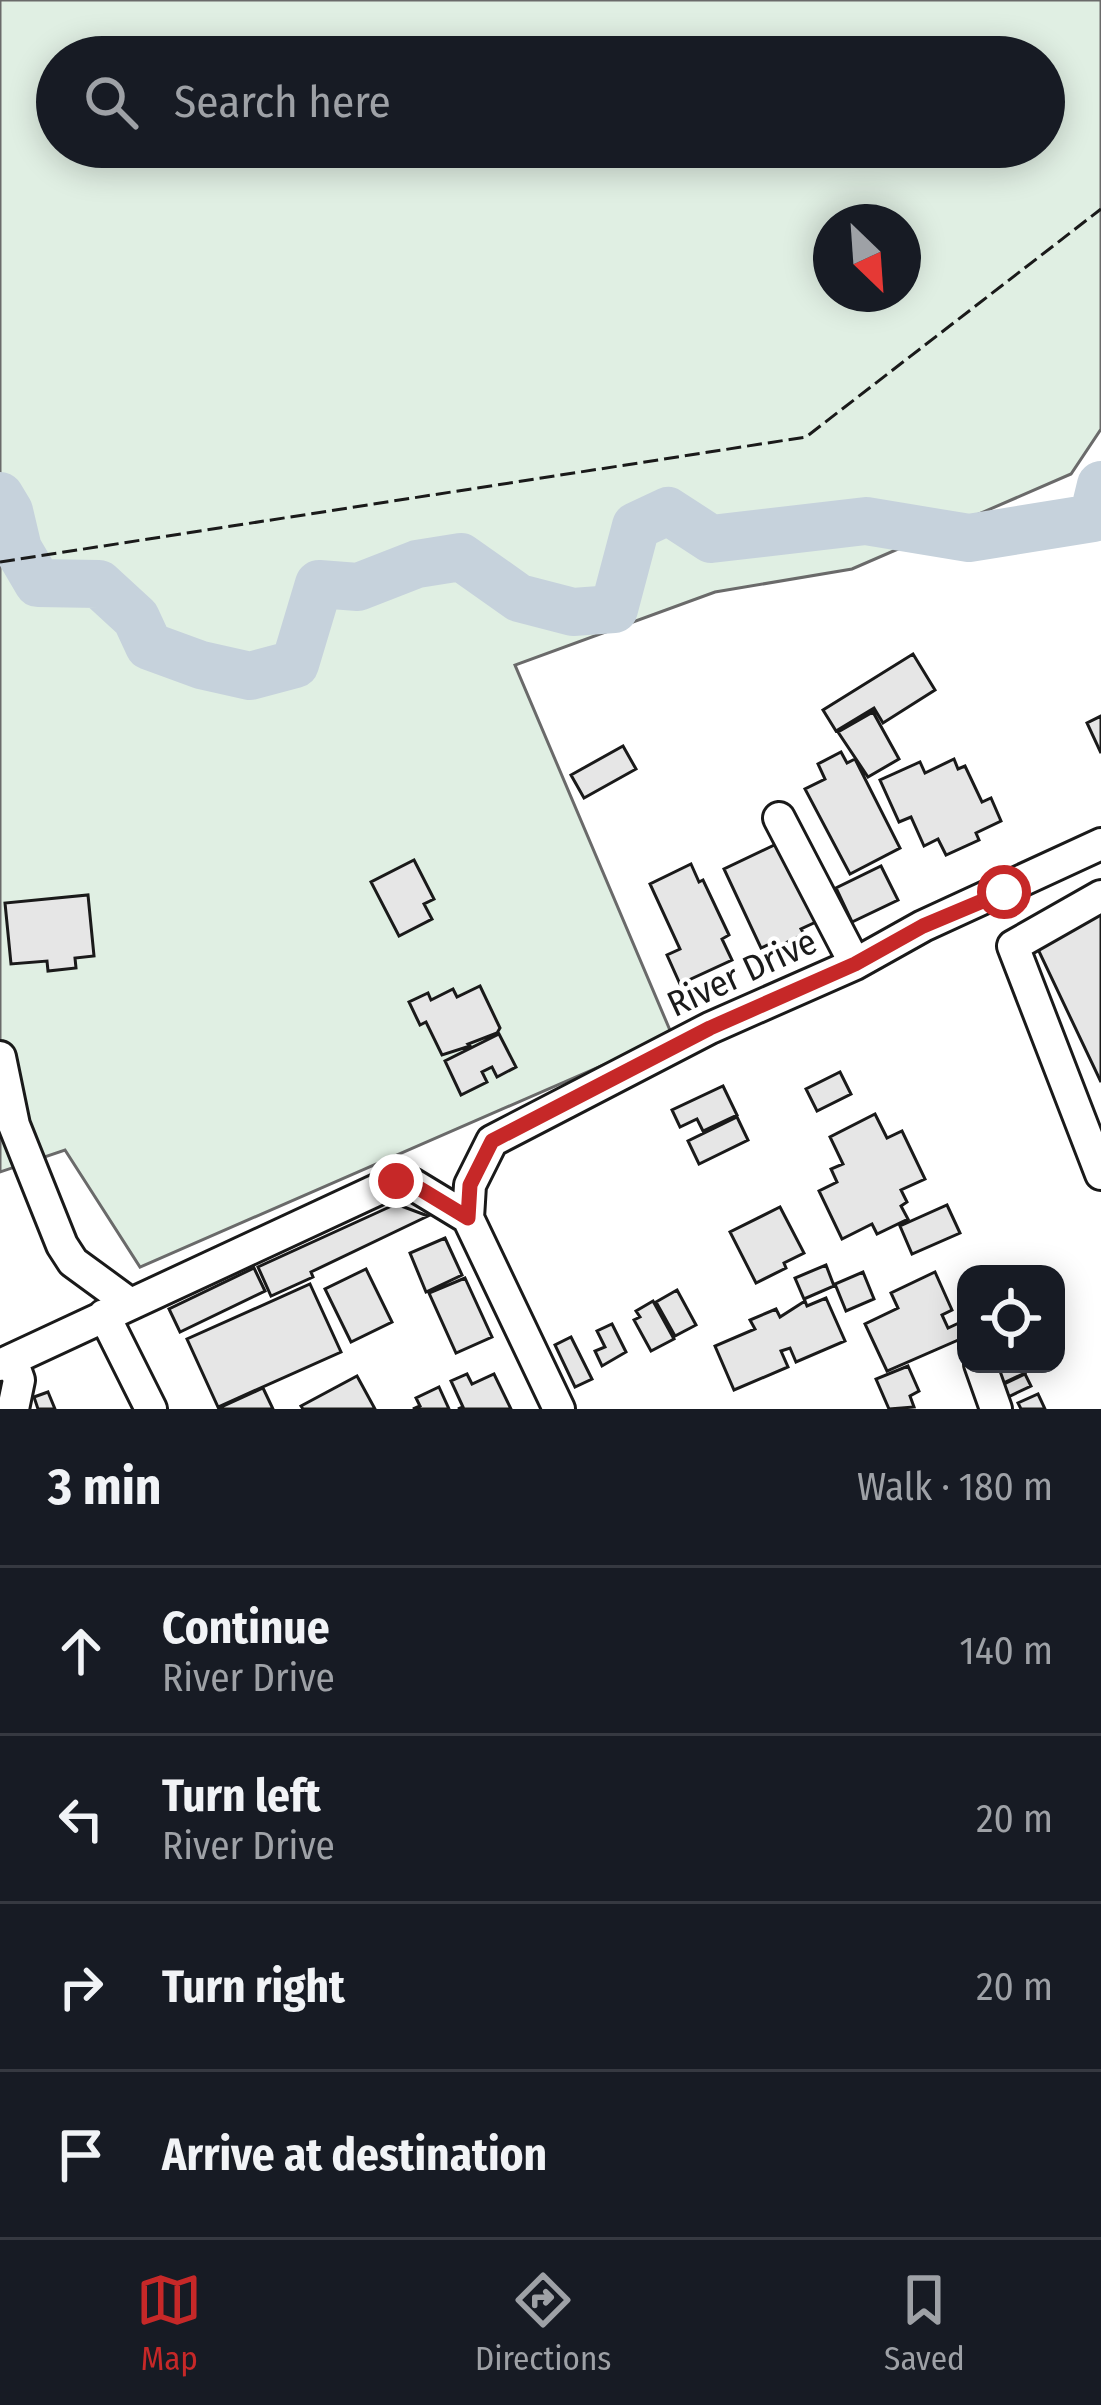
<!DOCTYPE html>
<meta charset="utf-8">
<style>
body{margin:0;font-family:"Fira Sans Condensed",sans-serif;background:#20242c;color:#f1f3f6}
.controls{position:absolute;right:36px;bottom:36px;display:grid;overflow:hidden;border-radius:24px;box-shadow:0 6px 30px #0003}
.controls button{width:108px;height:108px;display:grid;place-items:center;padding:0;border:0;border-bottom:3px solid #363941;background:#171b24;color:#f1f3f6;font:60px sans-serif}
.compass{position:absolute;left:813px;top:204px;width:108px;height:108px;border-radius:50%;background:#171b24;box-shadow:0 6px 30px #0003;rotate:155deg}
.stop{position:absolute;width:36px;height:36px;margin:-27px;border:9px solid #c62828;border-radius:50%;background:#fff}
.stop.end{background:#c62828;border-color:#fff;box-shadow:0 3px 12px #0008}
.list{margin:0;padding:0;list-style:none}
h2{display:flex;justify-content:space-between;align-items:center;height:156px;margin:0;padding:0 48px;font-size:51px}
h2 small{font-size:39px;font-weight:400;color:#9ea1a6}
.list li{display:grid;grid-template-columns:78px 1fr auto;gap:36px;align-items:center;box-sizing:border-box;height:168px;padding:0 48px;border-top:3px solid #363941}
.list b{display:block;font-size:45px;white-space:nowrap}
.list p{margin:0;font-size:39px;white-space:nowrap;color:#9ea1a6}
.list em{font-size:39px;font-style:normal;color:#9ea1a6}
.icon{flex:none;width:66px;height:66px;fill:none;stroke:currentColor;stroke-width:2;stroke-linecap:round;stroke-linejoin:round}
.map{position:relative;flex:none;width:1101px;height:1409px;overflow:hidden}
.search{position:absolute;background:#171b24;box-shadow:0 6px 30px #0003;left:36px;right:36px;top:36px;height:132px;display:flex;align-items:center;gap:30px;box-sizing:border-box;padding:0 42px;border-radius:66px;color:#9ea1a6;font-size:45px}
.sheet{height:828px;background:#171b24}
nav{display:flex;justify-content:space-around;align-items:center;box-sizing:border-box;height:168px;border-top:3px solid #363941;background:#171b24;font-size:33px;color:#9ea1a6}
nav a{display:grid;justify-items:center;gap:6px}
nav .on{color:#c62828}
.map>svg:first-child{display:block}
.green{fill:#e0efe3;stroke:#6a6a6a;stroke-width:3;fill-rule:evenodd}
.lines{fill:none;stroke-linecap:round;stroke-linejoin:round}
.river{stroke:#c6d2dc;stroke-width:48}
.building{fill:#e6e6e6;stroke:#1a1a1a;stroke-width:3}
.minor-casing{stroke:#1a1a1a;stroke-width:36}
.minor{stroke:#fff;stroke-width:30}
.fence{stroke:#1a1a1a;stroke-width:3;stroke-dasharray:15 6;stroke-linecap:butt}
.route{stroke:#c62828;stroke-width:15}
.labels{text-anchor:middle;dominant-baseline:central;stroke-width:9;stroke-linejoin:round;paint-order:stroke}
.street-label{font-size:36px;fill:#1a1a1a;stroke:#fff}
</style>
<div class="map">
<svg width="1101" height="1409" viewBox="0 0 1101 1409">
<rect width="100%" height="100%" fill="#fff"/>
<!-- green -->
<path class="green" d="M0 0H1101V429L1071 474 852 569 715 592 515 665 672 1035 140 1267 65 1150 0 1172ZM57 57H1044V147H57ZM831 222H903V294H831Z"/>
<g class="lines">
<!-- river -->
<path class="river" d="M0 496 9 511 18 549 38 583 99 584 136 618 149 646 201 665 250 676 295 664 319 584 358 587 417 564 461 557 519 598 573 612 614 609 636 526 668 511 711 539 866 521 969 538 1093 518 1101 485"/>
</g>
<!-- building -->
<path class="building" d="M913 654 935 690 883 723 874 708 836 731 823 710Z
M873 712 899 759 868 777 838 732Z
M1101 716V753L1087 723Z
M623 746 636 769 584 798 571 775Z
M841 752 847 763 855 759 900 848 850 874 805 789 825 779 818 764Z
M954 759 958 769 965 766 982 802 991 798 1001 821 976 833 979 840 946 855 938 839 924 846 911 817 899 822 880 780 920 762 925 773Z
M787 839 818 921 801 929 804 934 779 946 776 941 761 948 724 869Z
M414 860 434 899 424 904 432 919 399 936 371 882Z
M691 864 699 882 703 880 729 935 722 939 732 960 680 984 667 955 680 949 650 884Z
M881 866 898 900 852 922 836 888Z
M88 895 94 956 75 958 76 968 48 971 47 961 11 964 5 903Z
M1101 912V1082L1035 943Z
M480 986 500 1028 497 1033 468 1044 470 1046 442 1055 426 1022 420 1025 409 1002 428 993 431 1000 453 989 457 997Z
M499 1034 516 1067 497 1077 492 1067 482 1072 487 1082 461 1095 445 1061Z
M840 1072 851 1094 817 1111 806 1089Z
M723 1086 737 1115 703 1131 697 1119 680 1127 672 1110Z
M875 1114 887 1138 902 1131 925 1179 901 1190 907 1202 901 1206 908 1219 877 1234 872 1224 842 1239 819 1191 837 1182 831 1169 843 1164 830 1137Z
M737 1117 748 1140 699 1164 688 1141Z
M396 1204 428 1216 311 1272 313 1277 271 1296 258 1267Z
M947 1205 960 1233 912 1254 900 1226Z
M780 1207 804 1253 784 1263 786 1268 756 1283 730 1232Z
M445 1238 462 1275 426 1292 410 1253Z
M826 1265 834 1286 804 1299 795 1278Z
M254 1268 265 1291 180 1332 169 1309Z
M366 1269 392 1322 351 1342 325 1289Z
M863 1272 874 1299 846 1311 835 1284Z
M935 1272 952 1310 942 1315 948 1328 959 1323 965 1337 887 1371 865 1324 898 1308 891 1293Z
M465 1278 492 1337 456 1353 429 1293Z
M310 1284 341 1352 218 1407 187 1339Z
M677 1290 696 1325 675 1336 656 1302Z
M826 1298 845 1341 796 1362 790 1348 781 1351 788 1367 734 1390 715 1346 755 1329 750 1320 776 1309 780 1317 805 1301 807 1306Z
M653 1301 674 1339 651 1351 634 1320 640 1317 636 1311Z
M612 1324 626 1352 602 1366 595 1351 605 1347 597 1331Z
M571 1337 592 1379 575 1387 555 1345Z
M987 1364H1020L1025 1373 997 1386Z
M908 1366 919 1391 910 1396 914 1407 889 1409 876 1379Z
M467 1374 472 1384 494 1374 511 1409H458L463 1407 451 1381Z
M1025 1374 1031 1386 1006 1398 1000 1386Z
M357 1376 375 1409H303L301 1406Z
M439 1387 449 1409H413L420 1406 416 1398Z
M263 1388 273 1409H219V1408Z
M48 1392 55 1409H38L34 1397Z
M1038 1394 1045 1409H1021L1018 1403Z"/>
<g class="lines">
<defs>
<path id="minor" d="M779 818 855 964
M1101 896 1013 946 1101 1174
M0 1057 14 1125 62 1245 73 1262 129 1303
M468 1218 470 1185 492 1141 710 1028 855 964 923 926 1101 844
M104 1315 151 1409
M12 1360 19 1380 13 1409
M980 1364 996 1409
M0 1365 396 1181 412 1184 468 1218 559 1409"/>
</defs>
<!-- minor casing -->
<use href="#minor" class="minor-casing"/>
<!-- minor -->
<use href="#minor" class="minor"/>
<!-- fence -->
<path class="fence" d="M0 562 806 437 1101 209"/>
</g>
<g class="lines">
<!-- route -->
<path class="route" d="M396 1181 412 1184 468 1218 470 1185 492 1141 710 1028 855 964 923 926 1004 892"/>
</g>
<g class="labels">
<!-- street labels -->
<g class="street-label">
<text transform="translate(742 973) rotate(-25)">River Drive</text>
</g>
</g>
</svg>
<div class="controls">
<button><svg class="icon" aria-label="locate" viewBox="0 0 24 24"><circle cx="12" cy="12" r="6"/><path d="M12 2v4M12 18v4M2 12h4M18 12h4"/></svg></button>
</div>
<svg class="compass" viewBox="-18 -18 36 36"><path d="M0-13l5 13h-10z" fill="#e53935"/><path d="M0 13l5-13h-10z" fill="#9ea1a6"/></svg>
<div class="stop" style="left:1004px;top:892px"></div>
<div class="stop end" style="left:396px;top:1181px"></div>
<div class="search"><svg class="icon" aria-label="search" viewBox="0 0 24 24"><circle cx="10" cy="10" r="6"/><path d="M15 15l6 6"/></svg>Search here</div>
</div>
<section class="sheet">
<h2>3 min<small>Walk · 180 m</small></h2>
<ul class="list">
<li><svg class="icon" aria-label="ahead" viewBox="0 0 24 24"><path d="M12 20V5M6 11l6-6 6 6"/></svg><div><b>Continue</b><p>River Drive</p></div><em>140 m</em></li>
<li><svg class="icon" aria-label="left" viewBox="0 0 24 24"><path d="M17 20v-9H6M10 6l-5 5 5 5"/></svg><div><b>Turn left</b><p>River Drive</p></div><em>20 m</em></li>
<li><svg class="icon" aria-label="right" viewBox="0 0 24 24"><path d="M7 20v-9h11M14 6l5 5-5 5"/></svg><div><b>Turn right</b></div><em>20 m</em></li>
<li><svg class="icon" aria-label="arrive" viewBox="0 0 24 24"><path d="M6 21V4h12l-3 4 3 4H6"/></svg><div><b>Arrive at destination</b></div></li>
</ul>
</section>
<nav>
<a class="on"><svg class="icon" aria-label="map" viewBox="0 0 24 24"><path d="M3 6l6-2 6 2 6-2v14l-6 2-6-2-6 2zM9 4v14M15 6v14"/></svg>Map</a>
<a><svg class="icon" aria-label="directions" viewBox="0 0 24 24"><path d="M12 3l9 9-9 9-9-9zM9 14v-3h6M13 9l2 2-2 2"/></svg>Directions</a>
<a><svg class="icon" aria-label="saved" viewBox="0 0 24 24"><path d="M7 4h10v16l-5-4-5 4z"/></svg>Saved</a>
</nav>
